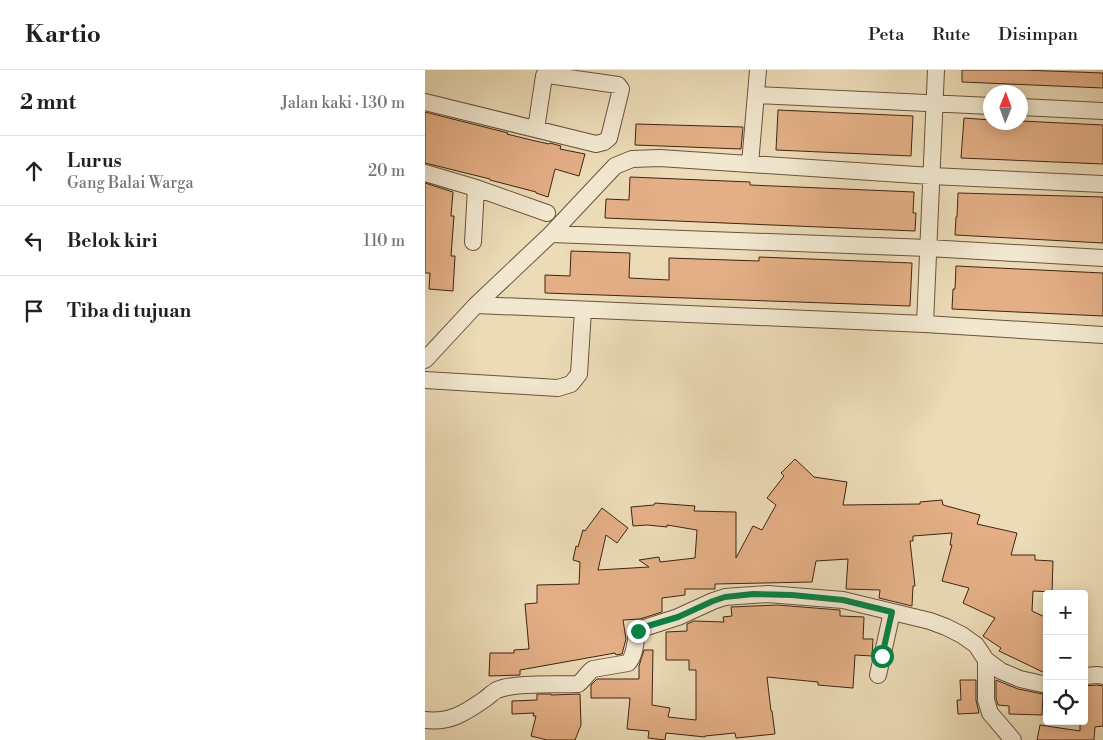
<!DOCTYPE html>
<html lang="id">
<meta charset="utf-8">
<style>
body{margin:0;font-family:"Libre Bodoni",serif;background:#f6f6f6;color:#202124}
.controls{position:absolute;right:15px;bottom:15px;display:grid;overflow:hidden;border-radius:5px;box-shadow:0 2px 12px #0003}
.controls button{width:45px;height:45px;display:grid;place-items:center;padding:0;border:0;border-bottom:1px solid #e0e0e0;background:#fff;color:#202124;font:25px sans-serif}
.compass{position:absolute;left:558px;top:15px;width:45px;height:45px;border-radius:50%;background:#fff;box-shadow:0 2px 12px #0003;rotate:1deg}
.stop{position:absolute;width:15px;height:15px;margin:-11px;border:4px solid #0b8043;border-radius:50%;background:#fff}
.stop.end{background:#0b8043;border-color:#fff;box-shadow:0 1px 5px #0008}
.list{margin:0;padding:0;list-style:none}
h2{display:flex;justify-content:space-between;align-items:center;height:65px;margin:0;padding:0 20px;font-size:21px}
h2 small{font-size:16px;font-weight:400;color:#757577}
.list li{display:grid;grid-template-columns:32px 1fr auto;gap:15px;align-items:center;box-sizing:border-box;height:70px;padding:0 20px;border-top:1px solid #e0e0e0}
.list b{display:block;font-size:19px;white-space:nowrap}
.list p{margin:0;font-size:16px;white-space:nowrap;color:#757577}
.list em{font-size:16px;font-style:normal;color:#757577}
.icon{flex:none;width:28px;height:28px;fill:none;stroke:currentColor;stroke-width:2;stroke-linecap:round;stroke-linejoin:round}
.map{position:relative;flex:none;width:678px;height:670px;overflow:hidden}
header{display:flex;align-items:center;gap:30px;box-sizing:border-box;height:70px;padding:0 25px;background:#fff;border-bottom:1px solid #e0e0e0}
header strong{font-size:24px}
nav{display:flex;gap:28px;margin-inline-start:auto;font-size:18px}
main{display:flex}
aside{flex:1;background:#fff}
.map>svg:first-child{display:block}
.building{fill:#e4af86;stroke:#402413}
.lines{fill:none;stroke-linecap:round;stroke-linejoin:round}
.minor-casing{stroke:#6b523c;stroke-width:18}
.minor{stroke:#f2e8d0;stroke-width:16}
.route{stroke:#0b8043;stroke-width:6}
</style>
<header>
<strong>Kartio</strong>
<nav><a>Peta</a><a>Rute</a><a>Disimpan</a></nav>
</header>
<main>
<aside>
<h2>2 mnt<small>Jalan kaki · 130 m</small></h2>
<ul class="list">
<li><svg class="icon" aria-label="ahead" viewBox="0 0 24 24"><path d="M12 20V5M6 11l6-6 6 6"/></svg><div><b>Lurus</b><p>Gang Balai Warga</p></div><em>20 m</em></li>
<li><svg class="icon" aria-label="left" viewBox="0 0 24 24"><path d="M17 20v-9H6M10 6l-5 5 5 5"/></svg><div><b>Belok kiri</b></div><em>110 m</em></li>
<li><svg class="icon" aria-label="arrive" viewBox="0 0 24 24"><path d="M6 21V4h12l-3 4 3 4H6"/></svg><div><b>Tiba di tujuan</b></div></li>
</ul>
</aside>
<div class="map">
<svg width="678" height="670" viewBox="0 0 678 670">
<rect width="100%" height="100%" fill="#ebdbb6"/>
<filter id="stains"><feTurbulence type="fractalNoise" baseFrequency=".004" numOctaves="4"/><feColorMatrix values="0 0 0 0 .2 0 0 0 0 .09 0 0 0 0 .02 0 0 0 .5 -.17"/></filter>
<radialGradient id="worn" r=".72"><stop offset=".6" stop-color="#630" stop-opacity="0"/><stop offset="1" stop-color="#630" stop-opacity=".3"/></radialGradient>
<!-- building -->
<path class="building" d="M537 0H597L678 3V18L537 12Z
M353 40 488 46 486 86 351 80Z
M0 42 83 63 82 64 106 70 124 74 125 73 136 76 135 79 160 84 154 106 130 99 123 127 111 123V122L65 110V109L0 93Z
M539 48 566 50V52H596V51L678 55V94L536 88Z
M211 54 318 57 316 79 210 75Z
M205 107 325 112V115L489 122 488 143H491L490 161 180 148 181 129 204 130Z
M0 113 28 122 26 146H29L26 186H30L28 221 4 219 5 203H0Z
M533 123 678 127V173L530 165 531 147H532Z
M146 181 205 183 204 208 244 210V188L334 191V187L487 193 485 236 120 223V205L145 206Z
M531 196 678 203V246L527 239 528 219H530Z
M370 389 389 407 422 412 418 435 495 434V432L517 430 518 435 555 445 552 454 592 463 586 485H610V490L628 491 627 522 608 521 607 541 622 548V604L574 581 576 578 558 566 570 548 538 533 544 518 517 511 527 475H525L527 463 488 466V471H485L490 516H488L487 536 454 528 455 520 421 519 423 489 391 491 387 512 290 514V519H260V525L237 528V542L215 549 198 550 201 569 197 584 191 585 190 583 95 600V605L64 606 65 583H89V580L104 579 100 534 112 533V515L154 514 155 492 148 490 151 476 153 477 158 460 160 461 177 438 203 458 192 473 181 465 173 500 224 497 214 490 234 487 235 492 270 488 272 460 242 455V457L222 455 208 456 206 437 229 435 230 433 270 436 269 441 311 442V488L328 456 337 460 351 435 342 428 359 406 356 403Z
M352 535 415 540V546L439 547 438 569H448L447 586 430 585 428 618 393 615V612L342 607 346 641H347L350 664 311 668 310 663 280 666V667L241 663 240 670 223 668 224 661 202 659 205 628H166V615L172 609H214V596L219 580H228L227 635 245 638 243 647 271 650V600H264V590H241V562L262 561V554L269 551 299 552 298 547 307 546 306 537Z
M535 610H551V630L554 643 533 644 532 630H536Z
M571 610 593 619 618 624 617 645 584 644V636L573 635 571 628Z
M672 615 678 616V656L670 657 669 670H612L615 655 655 661V651H659V616Z
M112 624H126V625L155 624 156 655 150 670H122L106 666 111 646H108L109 643 87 644V631L112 630Z"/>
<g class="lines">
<defs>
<path id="minor" d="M331 25 566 36
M0 32 171 74 179 72 184 68 196 19 193 15 123 5 119 6 111 59
M596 37 678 41
M325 94 333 0
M0 103 51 118 122 143
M126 164 503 178 678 188
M48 172 51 118
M51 235 500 254 678 265
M500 254 511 0
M0 290 51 235 126 164 190 96 207 89 235 88 506 106 678 114
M0 310 133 318 146 314 154 304 158 240
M561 590V630L565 643 588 670
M453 605 467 542
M659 606 673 605 678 606
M0 650C25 653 40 643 60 629 64 626 68 622 72 620 89 612 133 615 153 614 159 610 162 603 168 599L203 593C210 586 210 573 212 564L213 561 216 559 253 547 288 531 300 527 313 526 343 524 418 530 505 551 521 557 537 565 551 575 561 590 576 601 595 609 622 615"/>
</defs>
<!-- minor casing -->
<use href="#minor" class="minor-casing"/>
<!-- minor -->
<use href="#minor" class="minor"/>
</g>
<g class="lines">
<!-- route -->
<path class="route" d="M213 561 216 558 253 547 288 531 300 527 328 524 367 525 418 530 467 542 457 586"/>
</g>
<rect width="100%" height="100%" filter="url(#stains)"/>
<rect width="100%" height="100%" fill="url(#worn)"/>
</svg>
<div class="controls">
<button>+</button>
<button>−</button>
<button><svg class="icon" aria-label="locate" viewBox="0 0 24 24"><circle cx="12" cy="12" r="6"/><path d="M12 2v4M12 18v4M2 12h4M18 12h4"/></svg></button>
</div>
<svg class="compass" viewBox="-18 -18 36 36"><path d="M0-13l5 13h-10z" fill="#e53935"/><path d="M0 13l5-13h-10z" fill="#757577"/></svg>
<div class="stop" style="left:457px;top:586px"></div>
<div class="stop end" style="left:213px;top:561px"></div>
</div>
</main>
